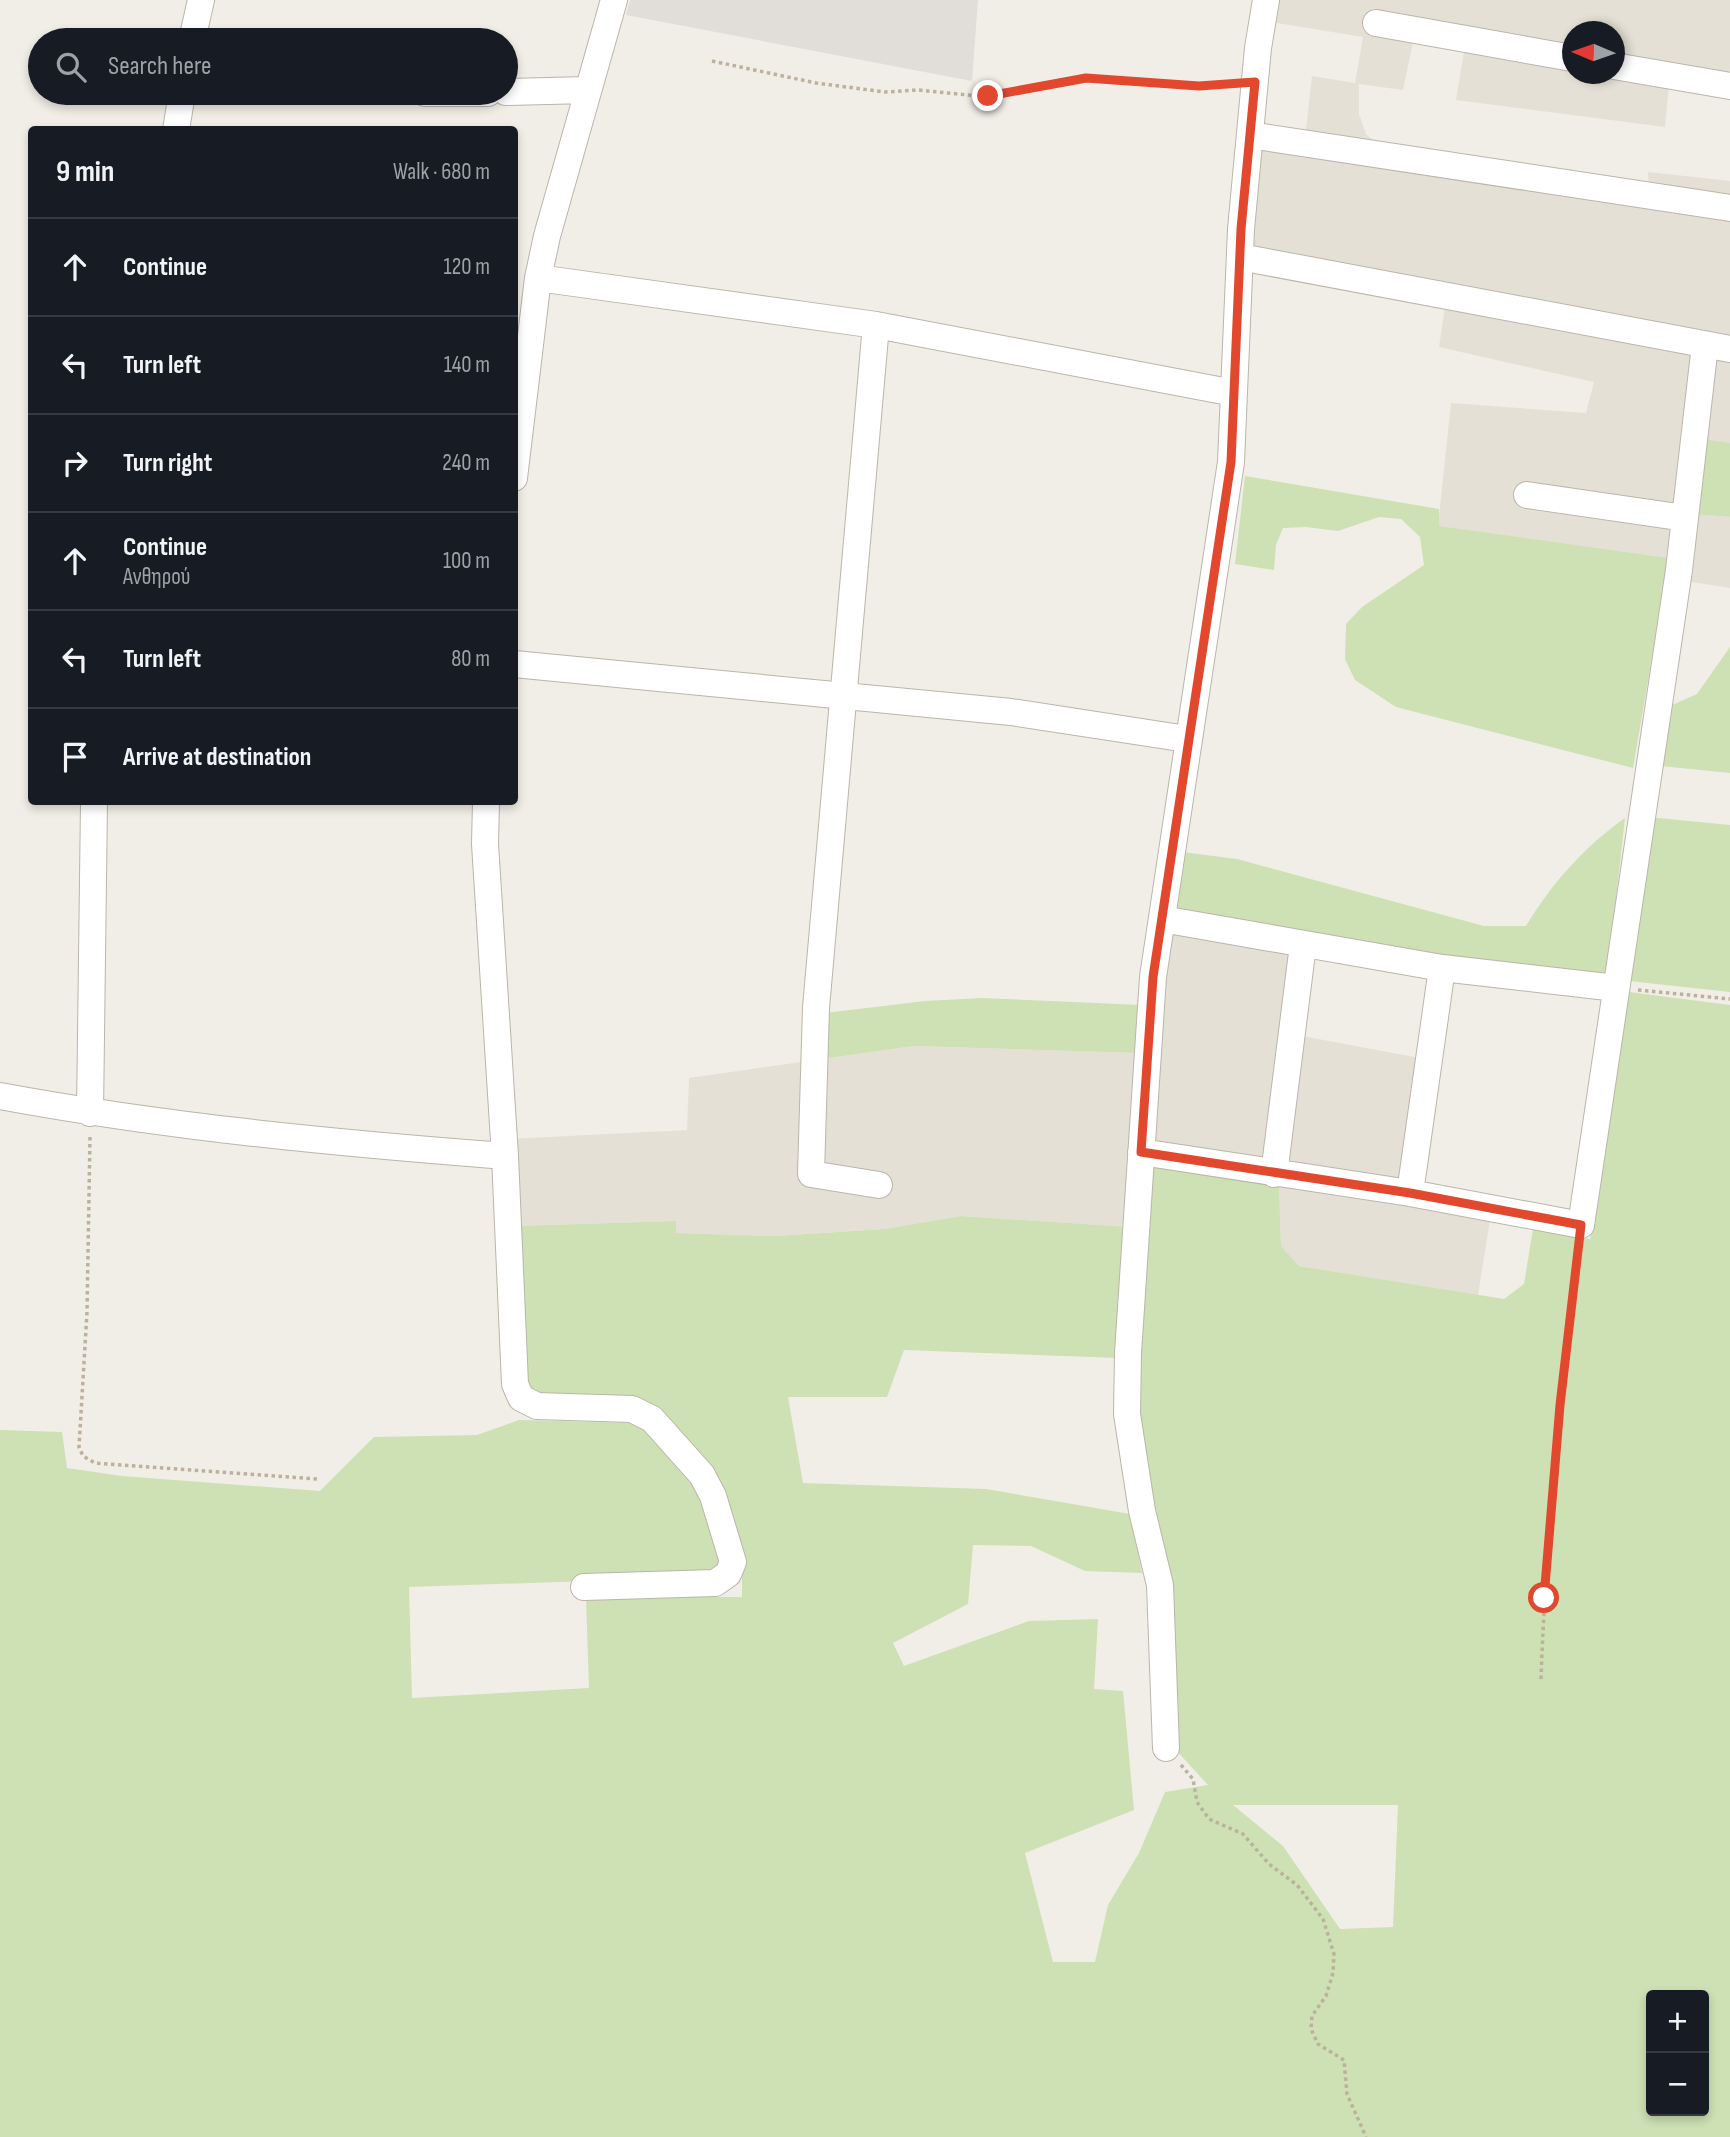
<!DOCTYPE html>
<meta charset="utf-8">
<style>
body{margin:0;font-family:"Sofia Sans Condensed",sans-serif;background:#20242c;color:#f1f3f6}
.controls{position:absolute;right:21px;bottom:21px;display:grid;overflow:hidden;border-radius:7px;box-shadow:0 4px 10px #0003}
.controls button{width:63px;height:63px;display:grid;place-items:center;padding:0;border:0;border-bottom:2px solid #363941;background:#171b24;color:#f1f3f6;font:35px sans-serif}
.compass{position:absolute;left:1562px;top:21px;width:63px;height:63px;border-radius:50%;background:#171b24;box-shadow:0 4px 10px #0003;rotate:272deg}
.stop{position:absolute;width:21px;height:21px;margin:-16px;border:5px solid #e1482e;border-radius:50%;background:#fff}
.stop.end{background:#e1482e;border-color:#fff;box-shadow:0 2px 7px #0008}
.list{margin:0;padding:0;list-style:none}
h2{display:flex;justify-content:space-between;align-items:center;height:91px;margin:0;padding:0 28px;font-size:30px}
h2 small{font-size:23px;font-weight:400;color:#9ea1a6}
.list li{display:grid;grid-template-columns:46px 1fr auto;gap:21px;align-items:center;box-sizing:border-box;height:98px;padding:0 28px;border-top:2px solid #363941}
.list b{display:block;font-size:26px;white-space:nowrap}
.list p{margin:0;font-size:23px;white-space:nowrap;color:#9ea1a6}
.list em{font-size:23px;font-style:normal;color:#9ea1a6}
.icon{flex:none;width:38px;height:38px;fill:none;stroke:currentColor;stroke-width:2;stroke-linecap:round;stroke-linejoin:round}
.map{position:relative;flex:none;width:1730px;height:2137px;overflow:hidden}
.search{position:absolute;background:#171b24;box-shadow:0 4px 10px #0003;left:28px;top:28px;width:490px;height:77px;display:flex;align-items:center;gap:18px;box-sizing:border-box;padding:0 24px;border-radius:38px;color:#9ea1a6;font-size:26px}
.panel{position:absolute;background:#171b24;box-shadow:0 4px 10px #0003;left:28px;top:126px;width:490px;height:679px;border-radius:7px}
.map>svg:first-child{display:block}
.residential{fill:#e4e0d5;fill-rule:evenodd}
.industrial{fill:#e1ddd8}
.green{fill:#cde1b4;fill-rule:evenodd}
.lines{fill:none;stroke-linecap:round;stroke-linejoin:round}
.minor-casing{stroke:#bbb5aa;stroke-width:28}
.path{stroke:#bcb19d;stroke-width:3.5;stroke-dasharray:3.5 3.5;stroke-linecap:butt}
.minor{stroke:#fff;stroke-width:26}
.route{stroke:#e1482e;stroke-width:9}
</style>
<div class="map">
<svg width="1730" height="2137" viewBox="0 0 1730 2137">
<rect width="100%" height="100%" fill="#f1eee7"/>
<!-- residential -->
<path class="residential" d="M1276 0H1730V74L1671 64 1665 127 1456 100 1464 51 1413 43 1403 90 1359 84V114L1366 134 1387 153 1649 193 1648 172 1730 181V443L1703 440 1695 514 1730 517V588L1666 578 1669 558 1438 526 1451 403 1586 413 1594 382 1439 347 1445 307 1247 273 1259 130 1305 138 1312 76 1355 83 1363 37 1271 22ZM1572 32H1614V74H1572Z
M1171 929 1291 953 1281 1032 1425 1059 1405 1184 1493 1201 1478 1295 1299 1266 1281 1246 1279 1184 1150 1167 1155 1047Z
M914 1046 1138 1053 1129 1227 961 1216 884 1229 776 1236 676 1233 675 1221 515 1226 508 1139 687 1130 689 1078Z"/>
<!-- industrial -->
<path class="industrial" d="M630 0H978L972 81 626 15Z"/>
<!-- green -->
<path class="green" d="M1703 439 1730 443V517L1694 514Z
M1245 476 1439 509V526L1669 558 1633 768 1396 707 1355 680 1345 659 1346 624 1362 607 1424 565 1420 537 1401 519 1379 517 1338 531 1306 527 1283 528 1276 545 1274 570 1235 564Z
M1730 647V773L1661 766 1670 706 1697 694Z
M1648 817 1730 825V992L1629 981Z
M1625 818 1607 979 1512 974 1170 908 1182 852 1237 859 1484 926H1526C1552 883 1585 846 1625 818Z
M1629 992 1730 1005V2137H0V1430L62 1432 67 1468 122 1476 320 1491 374 1437 477 1435 519 1420 632 1423 655 1434 716 1515 719 1563 707 1577 409 1587 412 1698 589 1688 586 1597H742V1557L666 1425 523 1408 515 1226 676 1221V1233L776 1236 884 1229 961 1216 1129 1227 1118 1358 904 1350 887 1397H788L803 1483 986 1489 1130 1514 1142 1573 1085 1571 1031 1546 973 1545 968 1604 893 1643 904 1666 1029 1621 1098 1619 1094 1689 1123 1691 1134 1810 1025 1853 1053 1962H1095L1108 1905 1139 1853 1165 1792 1208 1785 1175 1749 1137 1407 1150 1167 1279 1184 1281 1246 1299 1266 1504 1299 1524 1284 1533 1229 1590 1239ZM1233 1805H1398L1393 1927 1340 1929 1283 1846ZM1651 1995H1704V2111H1651Z
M982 998 1142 1005 1138 1053 914 1046 822 1059 825 1013 925 1001Z"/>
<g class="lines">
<defs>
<path id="minor" d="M1376 23 1572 58
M192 40 201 0
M1614 66 1730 86
M506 92 588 90
M425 93H488
M176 130 182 93
M1250 135 1730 208
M1240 257 1730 349
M538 278 876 325 1234 393
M876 325 816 1008 811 1174 879 1185
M514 478 538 278 547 236 614 0
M1527 495 1685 518
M514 664 1011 712 1187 739
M486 802 485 844 505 1156 515 1384 521 1398 537 1406 632 1409 652 1419 702 1475 713 1496 733 1562 728 1574 715 1583 584 1587
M1162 919 1442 968 1616 988
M0 1096C167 1127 336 1143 505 1156
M90 1113 94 802
M1141 1152 1410 1193 1581 1225 1679 570 1705 345
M1274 1174 1303 945
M1410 1193 1442 968
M1166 1748 1160 1585 1142 1511 1127 1414 1128 1353 1153 977 1231 462 1241 229 1258 48 1266 0"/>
</defs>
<!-- minor casing -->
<use href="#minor" class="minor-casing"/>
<!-- path -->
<path class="path" d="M712 61 816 83 885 92 918 90 988 97 1085 78 1199 86 1232 84
M1638 990 1730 999
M90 1137 87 1312 79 1447 83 1456 95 1463 318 1479
M1541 1679C1546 1535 1562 1392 1578 1249
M1181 1765 1193 1779 1197 1802 1209 1819 1243 1834 1269 1864 1297 1885 1323 1919 1334 1954 1333 1973 1326 1996 1312 2016 1311 2029 1318 2044 1344 2060 1347 2094 1366 2137"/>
<!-- minor -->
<use href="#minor" class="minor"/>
</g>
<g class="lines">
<!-- route -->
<path class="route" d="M988 96 1086 78 1199 86 1255 82 1241 229 1231 462 1153 977 1141 1152 1410 1193 1581 1225 1560 1405 1544 1598"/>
</g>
</svg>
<div class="controls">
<button>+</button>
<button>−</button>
</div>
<svg class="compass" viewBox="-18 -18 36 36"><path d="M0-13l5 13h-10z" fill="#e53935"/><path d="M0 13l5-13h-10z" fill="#9ea1a6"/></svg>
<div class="stop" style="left:1544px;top:1598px"></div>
<div class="stop end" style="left:988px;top:96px"></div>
<div class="search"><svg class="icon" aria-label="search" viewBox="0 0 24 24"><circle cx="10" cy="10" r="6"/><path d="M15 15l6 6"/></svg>Search here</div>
<section class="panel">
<h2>9 min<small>Walk · 680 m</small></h2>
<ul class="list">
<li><svg class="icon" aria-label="ahead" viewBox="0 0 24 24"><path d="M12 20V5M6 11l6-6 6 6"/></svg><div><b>Continue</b></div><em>120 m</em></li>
<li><svg class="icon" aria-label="left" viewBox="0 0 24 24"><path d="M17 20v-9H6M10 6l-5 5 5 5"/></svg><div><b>Turn left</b></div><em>140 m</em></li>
<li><svg class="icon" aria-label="right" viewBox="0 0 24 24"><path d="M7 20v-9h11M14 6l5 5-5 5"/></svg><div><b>Turn right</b></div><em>240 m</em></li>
<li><svg class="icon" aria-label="ahead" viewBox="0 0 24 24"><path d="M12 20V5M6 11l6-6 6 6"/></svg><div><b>Continue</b><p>Ανθηρού</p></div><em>100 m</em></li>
<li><svg class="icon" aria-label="left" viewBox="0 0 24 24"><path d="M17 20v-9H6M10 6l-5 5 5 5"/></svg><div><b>Turn left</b></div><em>80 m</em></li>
<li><svg class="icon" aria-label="arrive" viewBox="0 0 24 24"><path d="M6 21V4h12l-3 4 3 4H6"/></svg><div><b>Arrive at destination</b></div></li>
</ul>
</section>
</div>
